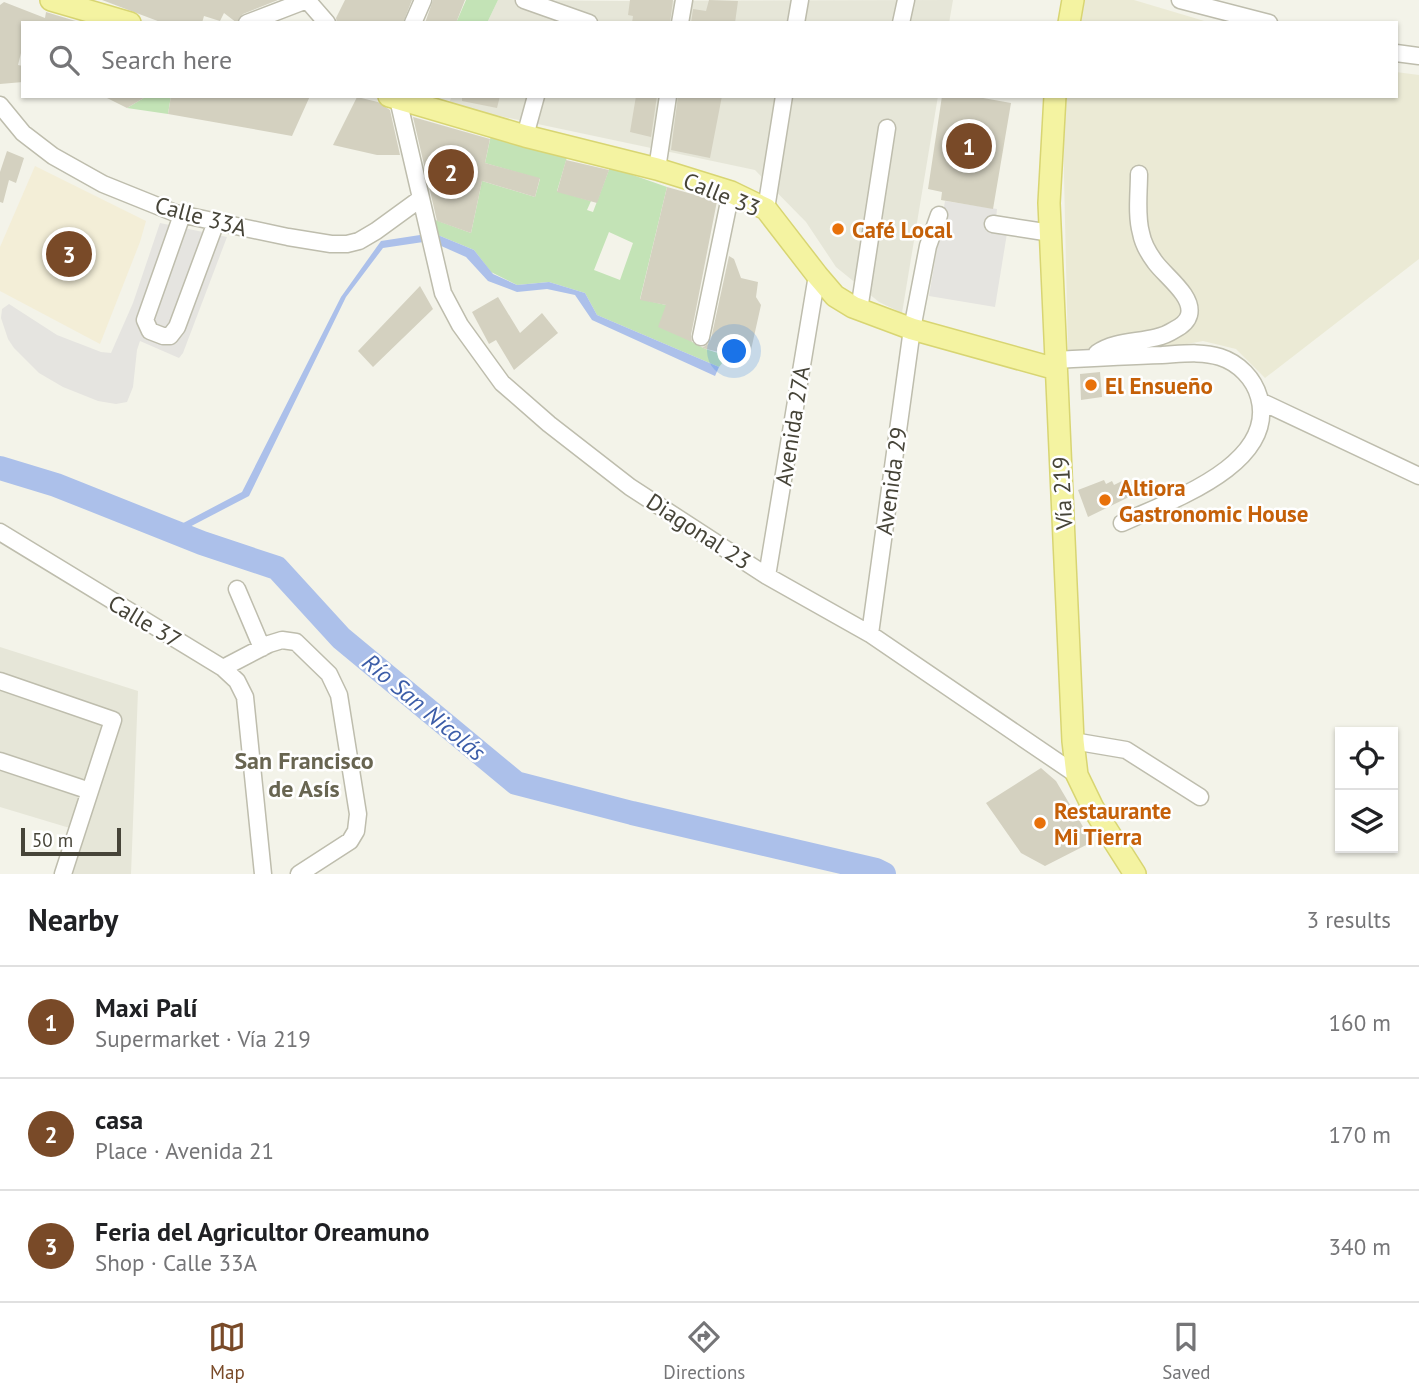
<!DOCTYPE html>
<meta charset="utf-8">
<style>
body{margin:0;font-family:"PT Sans",sans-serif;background:#f6f6f6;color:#202124}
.controls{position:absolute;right:21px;bottom:21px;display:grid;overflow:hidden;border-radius:0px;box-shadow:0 2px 5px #0004}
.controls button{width:63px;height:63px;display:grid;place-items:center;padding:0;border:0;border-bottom:2px solid #e0e0e0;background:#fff;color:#202124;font:35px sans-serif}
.scale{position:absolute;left:21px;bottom:18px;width:100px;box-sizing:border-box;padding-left:7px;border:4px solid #464438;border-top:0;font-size:19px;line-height:24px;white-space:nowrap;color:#464438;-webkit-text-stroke:5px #fff;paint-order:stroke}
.you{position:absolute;left:735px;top:352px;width:24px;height:24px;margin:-18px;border:5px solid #fff;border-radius:50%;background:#1a73e8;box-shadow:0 0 0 10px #1a73e833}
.badge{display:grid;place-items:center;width:46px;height:46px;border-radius:50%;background:#794a28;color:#fff;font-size:23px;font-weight:700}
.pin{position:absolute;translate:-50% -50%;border:4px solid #fff;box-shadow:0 2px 7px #0006}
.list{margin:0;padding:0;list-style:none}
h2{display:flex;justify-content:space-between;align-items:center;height:91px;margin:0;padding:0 28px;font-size:30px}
h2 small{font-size:23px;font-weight:400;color:#757577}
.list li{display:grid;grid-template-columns:46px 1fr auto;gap:21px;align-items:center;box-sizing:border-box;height:112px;padding:0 28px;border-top:2px solid #e0e0e0}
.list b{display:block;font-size:26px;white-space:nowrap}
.list p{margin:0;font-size:23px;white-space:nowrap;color:#757577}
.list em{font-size:23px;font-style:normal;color:#757577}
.icon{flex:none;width:38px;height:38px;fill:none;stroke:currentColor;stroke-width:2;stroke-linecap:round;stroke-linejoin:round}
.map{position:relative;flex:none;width:1419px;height:874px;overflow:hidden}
.search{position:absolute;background:#fff;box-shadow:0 2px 5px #0004;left:21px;right:21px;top:21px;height:77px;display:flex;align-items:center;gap:18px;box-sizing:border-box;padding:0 24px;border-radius:0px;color:#757577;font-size:26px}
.sheet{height:427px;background:#fff}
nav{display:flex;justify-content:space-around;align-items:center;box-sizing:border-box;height:98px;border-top:2px solid #e0e0e0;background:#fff;font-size:19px;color:#757577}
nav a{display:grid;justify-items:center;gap:4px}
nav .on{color:#794a28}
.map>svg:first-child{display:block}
.residential{fill:#e6e6d8}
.commercial{fill:#f3eed7}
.education{fill:#ebead5}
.green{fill:#c3e3b6;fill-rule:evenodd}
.parking{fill:#e5e4e0}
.water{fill:#acc0ea}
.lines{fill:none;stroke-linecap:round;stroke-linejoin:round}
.river{stroke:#acc0ea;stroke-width:24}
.building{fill:#d4d1c0}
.minor-casing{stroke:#bebdad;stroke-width:19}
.major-casing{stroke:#d8d572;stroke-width:24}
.minor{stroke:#fff;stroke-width:16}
.major{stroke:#f4f3a1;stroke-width:21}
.food-dot{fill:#e8710a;stroke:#fff;stroke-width:2.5}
.labels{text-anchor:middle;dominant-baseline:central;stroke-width:5;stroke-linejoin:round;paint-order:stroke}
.street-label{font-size:23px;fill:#464438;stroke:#fff}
.food-label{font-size:23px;font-weight:bold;fill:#c56008;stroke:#fff;text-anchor:start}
.water-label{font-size:24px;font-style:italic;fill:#3c5da8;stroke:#fff}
.neighbourhood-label{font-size:24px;font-weight:bold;fill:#686551;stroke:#fff}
</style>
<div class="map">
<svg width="1419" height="874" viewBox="0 0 1419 874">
<rect width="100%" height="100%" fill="#f3f3e9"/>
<!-- residential -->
<path class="residential" d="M498 0 621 1 953 0 949 23H487Z
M452 96H938L902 313 879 302 836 267 806 222 755 170 448 105Z
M0 647 138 691 131 874H71L83 832 0 807Z"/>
<!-- commercial -->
<path class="commercial" d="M35 166 146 221 140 242 100 344 0 291V247Z"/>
<!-- education -->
<path class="education" d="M1085 0H1134L1211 23H1080Z
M1396 72 1419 75V259L1265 378 1236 349 1203 341 1160 349 1068 353 1063 132 1067 96H1396Z"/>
<!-- green -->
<path class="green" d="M466 0H498L487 23H456Z
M147 96H171L168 114 127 108Z
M491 135 568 154 557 191 591 201 587 210 593 212 610 167 667 187 640 299 666 305C688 341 686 344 728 356L719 367 597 315 585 293 549 282 517 285 491 272 474 250 433 233 430 218 471 233 482 181 535 197 540 179 485 163ZM609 232 633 243 620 280 594 270Z"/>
<!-- parking -->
<path class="parking" d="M945 201 997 209 996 218 1009 221 995 307 929 296Z
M160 223 227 237 183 353 179 358 140 341 137 350 133 387 127 402 116 404 98 401 63 387 39 373 14 348 8 339 1 318 2 309 9 304 57 335 101 352 111 353 133 303Z"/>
<!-- water -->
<path class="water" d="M433 233 474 250 493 274 517 285 549 282 585 293 597 315 719 367 715 376 592 320 575 295 547 289 517 292 488 281 466 257 430 241 383 248 346 297 249 496 178 533 170 530 242 492 341 297 381 241Z"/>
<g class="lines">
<!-- river -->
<path class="river" d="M0 468 56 485 202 543 277 568 341 638 516 783 632 813 876 870 884 874"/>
</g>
<!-- building -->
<path class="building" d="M102 0H278L243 14 237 23 224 13 220 21 204 16 202 23H163Z
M345 0H412L403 23H337L336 18Z
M433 0H465L456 23H425Z
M630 0H673L670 23H632L633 16 628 15Z
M709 0 738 1 735 23H691L693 9 706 11Z
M4 2 45 18 46 12 82 23H23V45L18 65 23 66V82L0 84V5Z
M103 96H147L127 108Z
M171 96H310L292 136 168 114Z
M462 96H500L497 108 462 101Z
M636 96H657L651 137 630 132Z
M678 96H722L710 158 671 150Z
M942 96H972L1011 103 993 209 941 200 942 192 928 189Z
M357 97 378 102 390 110 400 155H377L333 145Z
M413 117 490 139 485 163 540 178 535 197 482 181 471 233 437 221Z
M7 151 24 158 16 183 9 180 3 203 0 202V172Z
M566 160 609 170 597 203 557 192Z
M667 187 717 201 691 335 692 342 658 327 666 305 640 300Z
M729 256 734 259 741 278 758 282 756 297 761 305 749 359 702 348 708 344 711 339Z
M420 286 433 309 373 367 358 351Z
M498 297 520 333 542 313 558 333 514 370 496 340 489 344 472 312Z
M1100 372 1102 397 1081 400 1080 374Z
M1104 480 1106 484 1112 481 1114 485 1122 481 1124 486 1145 481 1147 492 1127 498 1088 517 1078 490Z
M1041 768 1056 781 1092 842 1045 866 1021 853 986 803Z"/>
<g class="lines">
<defs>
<path id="minor" d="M307 0 327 23
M524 0 589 23
M1180 0 1269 23
M247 23 307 0
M413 23 423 0
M680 23 684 0
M796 23 800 0
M901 23 906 0
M1396 53 1419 56
M398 99 443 293 460 325 502 383 549 424 630 487 767 576 870 634 1077 775
M0 105 23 133 53 156 103 184 175 213 288 237 331 244H347L359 241 376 231 420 199
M525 136 536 96
M657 169 668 96
M766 209 784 96
M182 215 145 320 150 331 163 336H170L177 327 216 222
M993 224 1051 233
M859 310 887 128
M701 337 731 192
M1097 353C1120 337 1151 345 1174 330 1180 327 1187 323 1189 315 1194 296 1165 276 1155 262 1149 254 1143 244 1141 233 1136 215 1139 193 1139 174
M1056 360C1091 358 1126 356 1162 355 1181 354 1202 351 1220 357 1239 363 1254 379 1259 397 1278 465 1169 501 1122 523
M1260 401 1419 476
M0 532 223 668 237 681 245 697 263 874
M767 576 817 275
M237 589 262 648
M870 634 912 329 928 246 939 215
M223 668 269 644 282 640 296 642 329 674 339 695 358 814 356 831 350 841 299 874
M0 681 113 720 63 874
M1073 741 1126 750 1200 797
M0 761 90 791"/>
<path id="major" d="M51 0 130 23
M1069 23 1073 0
M389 96 525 136 657 169 731 192 766 209 817 275 835 296 853 307 912 329 1056 369
M1055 96 1049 203 1073 741 1077 775 1093 808 1135 874"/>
</defs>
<!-- minor casing -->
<use href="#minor" class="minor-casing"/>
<!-- major casing -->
<use href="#major" class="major-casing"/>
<!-- minor -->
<use href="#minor" class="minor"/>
<!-- major -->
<use href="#major" class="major"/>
</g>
<!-- markers -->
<g class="food-dot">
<circle cx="838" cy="229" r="7"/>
<circle cx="1091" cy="385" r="7"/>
<circle cx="1105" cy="500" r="7"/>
<circle cx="1040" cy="823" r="7"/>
</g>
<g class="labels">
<!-- street labels -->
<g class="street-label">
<text transform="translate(722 194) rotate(22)">Calle 33</text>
<text transform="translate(201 216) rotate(15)">Calle 33A</text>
<text transform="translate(792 426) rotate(-81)">Avenida 27A</text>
<text transform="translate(891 481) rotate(-82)">Avenida 29</text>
<text transform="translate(1062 493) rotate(-93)">Vía 219</text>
<text transform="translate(699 531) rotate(33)">Diagonal 23</text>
<text transform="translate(145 621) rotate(31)">Calle 37</text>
</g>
<!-- food labels -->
<g class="food-label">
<text x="852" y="229">Café Local</text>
<text x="1105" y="385">El Ensueño</text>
<text x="1119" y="487">Altiora<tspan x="1119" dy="26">Gastronomic House</tspan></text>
<text x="1054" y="810">Restaurante<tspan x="1054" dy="26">Mi Tierra</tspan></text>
</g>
<!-- water labels -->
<g class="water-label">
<text transform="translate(424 707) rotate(40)">Río San Nicolás</text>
</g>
<!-- neighbourhood labels -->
<g class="neighbourhood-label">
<text x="304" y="760">San Francisco<tspan x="304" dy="28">de Asís</tspan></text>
</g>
</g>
</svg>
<div class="controls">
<button><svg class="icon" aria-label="locate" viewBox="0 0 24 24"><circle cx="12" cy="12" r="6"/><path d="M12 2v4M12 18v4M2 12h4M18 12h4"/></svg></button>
<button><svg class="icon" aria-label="layers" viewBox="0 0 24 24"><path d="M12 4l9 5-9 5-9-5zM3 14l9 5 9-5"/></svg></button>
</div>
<div class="scale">50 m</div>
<div class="you"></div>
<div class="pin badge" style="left:969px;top:146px">1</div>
<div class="pin badge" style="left:451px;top:172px">2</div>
<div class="pin badge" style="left:69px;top:254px">3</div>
<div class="search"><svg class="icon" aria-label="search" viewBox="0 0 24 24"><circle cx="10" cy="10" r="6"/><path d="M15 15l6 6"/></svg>Search here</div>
</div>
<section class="sheet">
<h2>Nearby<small>3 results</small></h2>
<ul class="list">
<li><span class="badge">1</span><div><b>Maxi Palí</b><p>Supermarket · Vía 219</p></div><em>160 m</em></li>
<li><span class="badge">2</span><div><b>casa</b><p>Place · Avenida 21</p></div><em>170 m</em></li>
<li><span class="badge">3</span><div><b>Feria del Agricultor Oreamuno</b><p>Shop · Calle 33A</p></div><em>340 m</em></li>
</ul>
</section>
<nav>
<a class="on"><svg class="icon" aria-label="map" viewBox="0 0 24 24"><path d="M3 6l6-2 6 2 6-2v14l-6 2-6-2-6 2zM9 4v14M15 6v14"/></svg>Map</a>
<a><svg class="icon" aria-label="directions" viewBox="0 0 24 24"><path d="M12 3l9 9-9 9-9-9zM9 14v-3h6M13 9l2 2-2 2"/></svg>Directions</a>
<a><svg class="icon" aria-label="saved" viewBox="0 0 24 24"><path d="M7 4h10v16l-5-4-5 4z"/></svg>Saved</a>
</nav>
